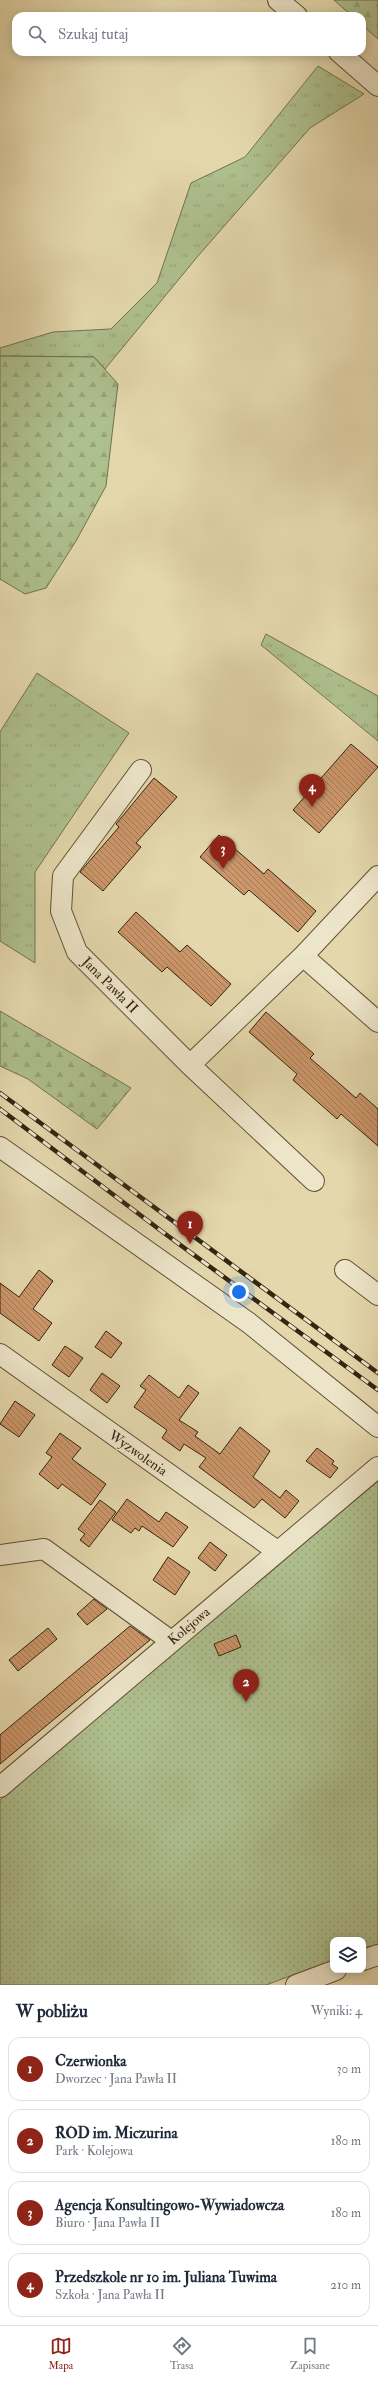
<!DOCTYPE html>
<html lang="pl">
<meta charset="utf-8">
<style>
body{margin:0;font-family:"IM FELL Double Pica",serif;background:#f6f6f7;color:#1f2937}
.controls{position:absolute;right:12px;bottom:12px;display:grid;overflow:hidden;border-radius:8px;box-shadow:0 2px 10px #0003}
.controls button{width:36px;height:36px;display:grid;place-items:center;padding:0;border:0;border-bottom:1px solid #e0e1e3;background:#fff;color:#1f2937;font:20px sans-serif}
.you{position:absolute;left:239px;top:1292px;width:14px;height:14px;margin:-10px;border:3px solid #fff;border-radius:50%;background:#1a73e8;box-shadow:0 0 0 6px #1a73e833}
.badge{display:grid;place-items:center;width:26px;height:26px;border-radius:50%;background:#8f2418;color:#fff;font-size:13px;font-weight:700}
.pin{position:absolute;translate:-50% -33px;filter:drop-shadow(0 1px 2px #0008)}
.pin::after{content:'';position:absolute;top:21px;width:14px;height:12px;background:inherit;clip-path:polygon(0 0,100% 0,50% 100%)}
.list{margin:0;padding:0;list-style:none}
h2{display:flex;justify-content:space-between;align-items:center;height:52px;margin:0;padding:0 16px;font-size:17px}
h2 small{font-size:13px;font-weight:400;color:#747a83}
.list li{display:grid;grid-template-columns:26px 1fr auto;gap:12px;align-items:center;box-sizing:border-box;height:64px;margin:0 8px 8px;padding:0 8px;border:1px solid #e0e1e3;border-radius:12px}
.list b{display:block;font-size:15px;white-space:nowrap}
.list p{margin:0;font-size:13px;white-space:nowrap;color:#747a83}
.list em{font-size:13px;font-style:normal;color:#747a83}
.icon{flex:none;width:22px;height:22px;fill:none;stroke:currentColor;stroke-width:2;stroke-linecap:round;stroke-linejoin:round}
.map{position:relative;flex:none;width:378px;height:1985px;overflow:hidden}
.search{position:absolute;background:#fff;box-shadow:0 2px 10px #0003;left:12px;right:12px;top:12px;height:44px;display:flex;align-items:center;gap:10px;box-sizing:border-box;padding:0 14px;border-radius:12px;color:#747a83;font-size:15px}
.sheet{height:340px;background:#fff}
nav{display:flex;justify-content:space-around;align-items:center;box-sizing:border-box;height:56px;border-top:1px solid #e0e1e3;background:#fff;font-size:11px;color:#747a83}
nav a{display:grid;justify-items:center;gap:2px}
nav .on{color:#8f2418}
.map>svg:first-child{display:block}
.grass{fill:url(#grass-tufts);stroke:#71724e}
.forest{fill:url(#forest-firs);stroke:#71724e}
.garden{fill:url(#garden-dots);stroke:#71724e}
.building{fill:url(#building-back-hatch);stroke:#34250f}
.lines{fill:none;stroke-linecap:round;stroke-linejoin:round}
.minor-casing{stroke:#605236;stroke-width:22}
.minor{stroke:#ede5c9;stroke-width:20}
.rail-casing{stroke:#34250f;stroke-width:4.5}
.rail{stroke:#ede5c9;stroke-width:3;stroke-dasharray:9;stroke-linecap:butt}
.labels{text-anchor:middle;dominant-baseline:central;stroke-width:3;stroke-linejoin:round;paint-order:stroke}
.street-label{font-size:14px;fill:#34250f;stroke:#ede5c9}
</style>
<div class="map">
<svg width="378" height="1985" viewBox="0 0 378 1985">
<defs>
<pattern id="grass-tufts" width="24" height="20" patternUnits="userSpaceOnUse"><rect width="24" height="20" fill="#aebf8e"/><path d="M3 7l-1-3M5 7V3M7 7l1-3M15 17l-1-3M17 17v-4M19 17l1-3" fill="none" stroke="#96a479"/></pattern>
<pattern id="forest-firs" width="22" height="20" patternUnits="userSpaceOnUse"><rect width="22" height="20" fill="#aebf8e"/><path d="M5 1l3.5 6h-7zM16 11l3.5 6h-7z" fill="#96a479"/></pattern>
<pattern id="garden-dots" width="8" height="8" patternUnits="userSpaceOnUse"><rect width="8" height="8" fill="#aebf8e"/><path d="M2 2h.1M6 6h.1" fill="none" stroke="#96a479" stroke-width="1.8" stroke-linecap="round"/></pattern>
<pattern id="building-back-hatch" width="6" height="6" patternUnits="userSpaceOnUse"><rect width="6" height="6" fill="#cc976b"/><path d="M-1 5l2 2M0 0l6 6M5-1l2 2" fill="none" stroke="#a67b56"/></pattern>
</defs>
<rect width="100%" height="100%" fill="#e4d7ac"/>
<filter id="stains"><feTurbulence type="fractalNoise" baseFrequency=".005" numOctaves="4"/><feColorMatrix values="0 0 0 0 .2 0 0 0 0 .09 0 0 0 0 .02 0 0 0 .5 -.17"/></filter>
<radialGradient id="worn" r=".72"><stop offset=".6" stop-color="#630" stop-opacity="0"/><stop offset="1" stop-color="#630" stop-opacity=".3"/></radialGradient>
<!-- grass -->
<path class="grass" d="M318 66 364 94 310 128 198 256 105 369 94 357 0 356V348L53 332 111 329 157 283 191 183 245 157Z
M266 634 378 696V741L261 645Z
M37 673 129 733 35 872V963L0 941V732Z"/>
<!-- forest -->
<path class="forest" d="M334 0H378V39L362 25V16H352Z
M0 356 94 357 118 384 106 486 76 541 46 588 25 594 0 579Z
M0 1011 131 1088 97 1129 28 1079 0 1066Z"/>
<!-- garden -->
<path class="garden" d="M378 1481V1944L363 1949V1940H333V1960L266 1985H0V1800Z"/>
<!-- building -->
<path class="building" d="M351 744 378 767 319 833 293 810Z
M154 778 177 797 136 843 141 847 103 891 80 872 119 827 116 824Z
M219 835 264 874 268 869 316 911 298 932 249 890 244 895 200 857Z
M136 912 180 952 187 945 231 984 211 1006 167 967 162 972 118 932Z
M266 1012 314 1054 310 1058 356 1098 360 1093 378 1109V1146L341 1114 337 1119 293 1080 297 1074 249 1032Z
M39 1270 53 1281 33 1309 52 1323 39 1341 0 1313V1283L19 1297Z
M106 1331 122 1343 111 1358 95 1347Z
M65 1346 83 1358 69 1377 52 1365Z
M102 1373 120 1386 107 1403 90 1390Z
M149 1375 179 1398 188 1385 199 1393 179 1420 198 1432 195 1436 220 1454 240 1427 270 1451 253 1477 280 1498 286 1490 299 1501 285 1518 262 1499 254 1508 199 1467 206 1458 184 1444 180 1451 162 1438 167 1430 134 1407 146 1390 140 1386Z
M15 1401 35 1415 19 1437 0 1424Z
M60 1433 81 1448 72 1459 106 1484 91 1505 62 1484 58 1489 39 1474 52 1457 46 1453Z
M317 1448 334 1461 332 1464 338 1468 330 1478 306 1461Z
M127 1499 159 1522 166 1512 188 1527 173 1547 142 1526 139 1531 135 1528 131 1533 112 1520Z
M100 1500 116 1512 89 1547 80 1540 85 1534 78 1529Z
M210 1542 227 1555 215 1571 198 1558Z
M168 1557 190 1572 175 1595 153 1580Z
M94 1599 107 1609 87 1625 77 1614Z
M130 1626 150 1640 0 1764V1735Z
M48 1628 57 1639 18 1671 9 1660Z
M236 1635 241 1647 219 1656 214 1644Z"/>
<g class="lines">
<defs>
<path id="minor" d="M278 0 297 16
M339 52 378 86
M141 770 63 876 61 911 77 952 190 1065 303 956
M378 876 303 956 378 1022
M190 1065 314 1181
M0 1147 249 1323 378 1427
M345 1270 378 1295
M0 1354 277 1551
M0 1555 44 1549 171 1641
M0 1787 378 1467
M363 1960 378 1955
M296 1985 336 1970"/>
</defs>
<!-- minor casing -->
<use href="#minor" class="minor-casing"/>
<!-- minor -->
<use href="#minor" class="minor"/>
<defs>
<path id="rail" d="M0 1093 378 1373
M0 1109 164 1233 378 1390"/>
</defs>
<!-- rail casing -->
<use href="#rail" class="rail-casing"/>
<!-- rail -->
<use href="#rail" class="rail"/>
</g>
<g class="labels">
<!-- street labels -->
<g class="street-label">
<text transform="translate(110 985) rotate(45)">Jana Pawła II</text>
<text transform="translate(138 1453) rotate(35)">Wyzwolenia</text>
<text transform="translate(189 1626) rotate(-40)">Kolejowa</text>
</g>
</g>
<rect width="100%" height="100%" filter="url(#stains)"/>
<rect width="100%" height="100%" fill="url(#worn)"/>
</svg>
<div class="controls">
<button><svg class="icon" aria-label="layers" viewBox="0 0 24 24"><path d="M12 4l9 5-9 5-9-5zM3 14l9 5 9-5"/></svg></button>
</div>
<div class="you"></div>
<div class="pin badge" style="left:190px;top:1244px">1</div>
<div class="pin badge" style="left:246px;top:1702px">2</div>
<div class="pin badge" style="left:223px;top:869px">3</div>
<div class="pin badge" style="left:312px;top:807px">4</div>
<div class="search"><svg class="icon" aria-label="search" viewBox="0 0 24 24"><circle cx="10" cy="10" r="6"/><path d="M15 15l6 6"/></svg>Szukaj tutaj</div>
</div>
<section class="sheet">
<h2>W pobliżu<small>Wyniki: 4</small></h2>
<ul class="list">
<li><span class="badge">1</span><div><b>Czerwionka</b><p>Dworzec · Jana Pawła II</p></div><em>30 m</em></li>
<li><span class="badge">2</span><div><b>ROD im. Miczurina</b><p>Park · Kolejowa</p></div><em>180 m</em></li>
<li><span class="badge">3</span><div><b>Agencja Konsultingowo-Wywiadowcza</b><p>Biuro · Jana Pawła II</p></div><em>180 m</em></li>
<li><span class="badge">4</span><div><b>Przedszkole nr 10 im. Juliana Tuwima</b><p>Szkoła · Jana Pawła II</p></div><em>210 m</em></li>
</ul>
</section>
<nav>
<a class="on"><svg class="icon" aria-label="map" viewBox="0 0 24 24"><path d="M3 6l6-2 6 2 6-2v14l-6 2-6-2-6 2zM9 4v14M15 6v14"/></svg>Mapa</a>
<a><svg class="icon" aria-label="directions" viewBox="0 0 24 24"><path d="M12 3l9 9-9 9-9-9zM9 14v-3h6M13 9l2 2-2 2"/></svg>Trasa</a>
<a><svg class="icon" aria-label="saved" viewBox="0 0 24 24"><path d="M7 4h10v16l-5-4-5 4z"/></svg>Zapisane</a>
</nav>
